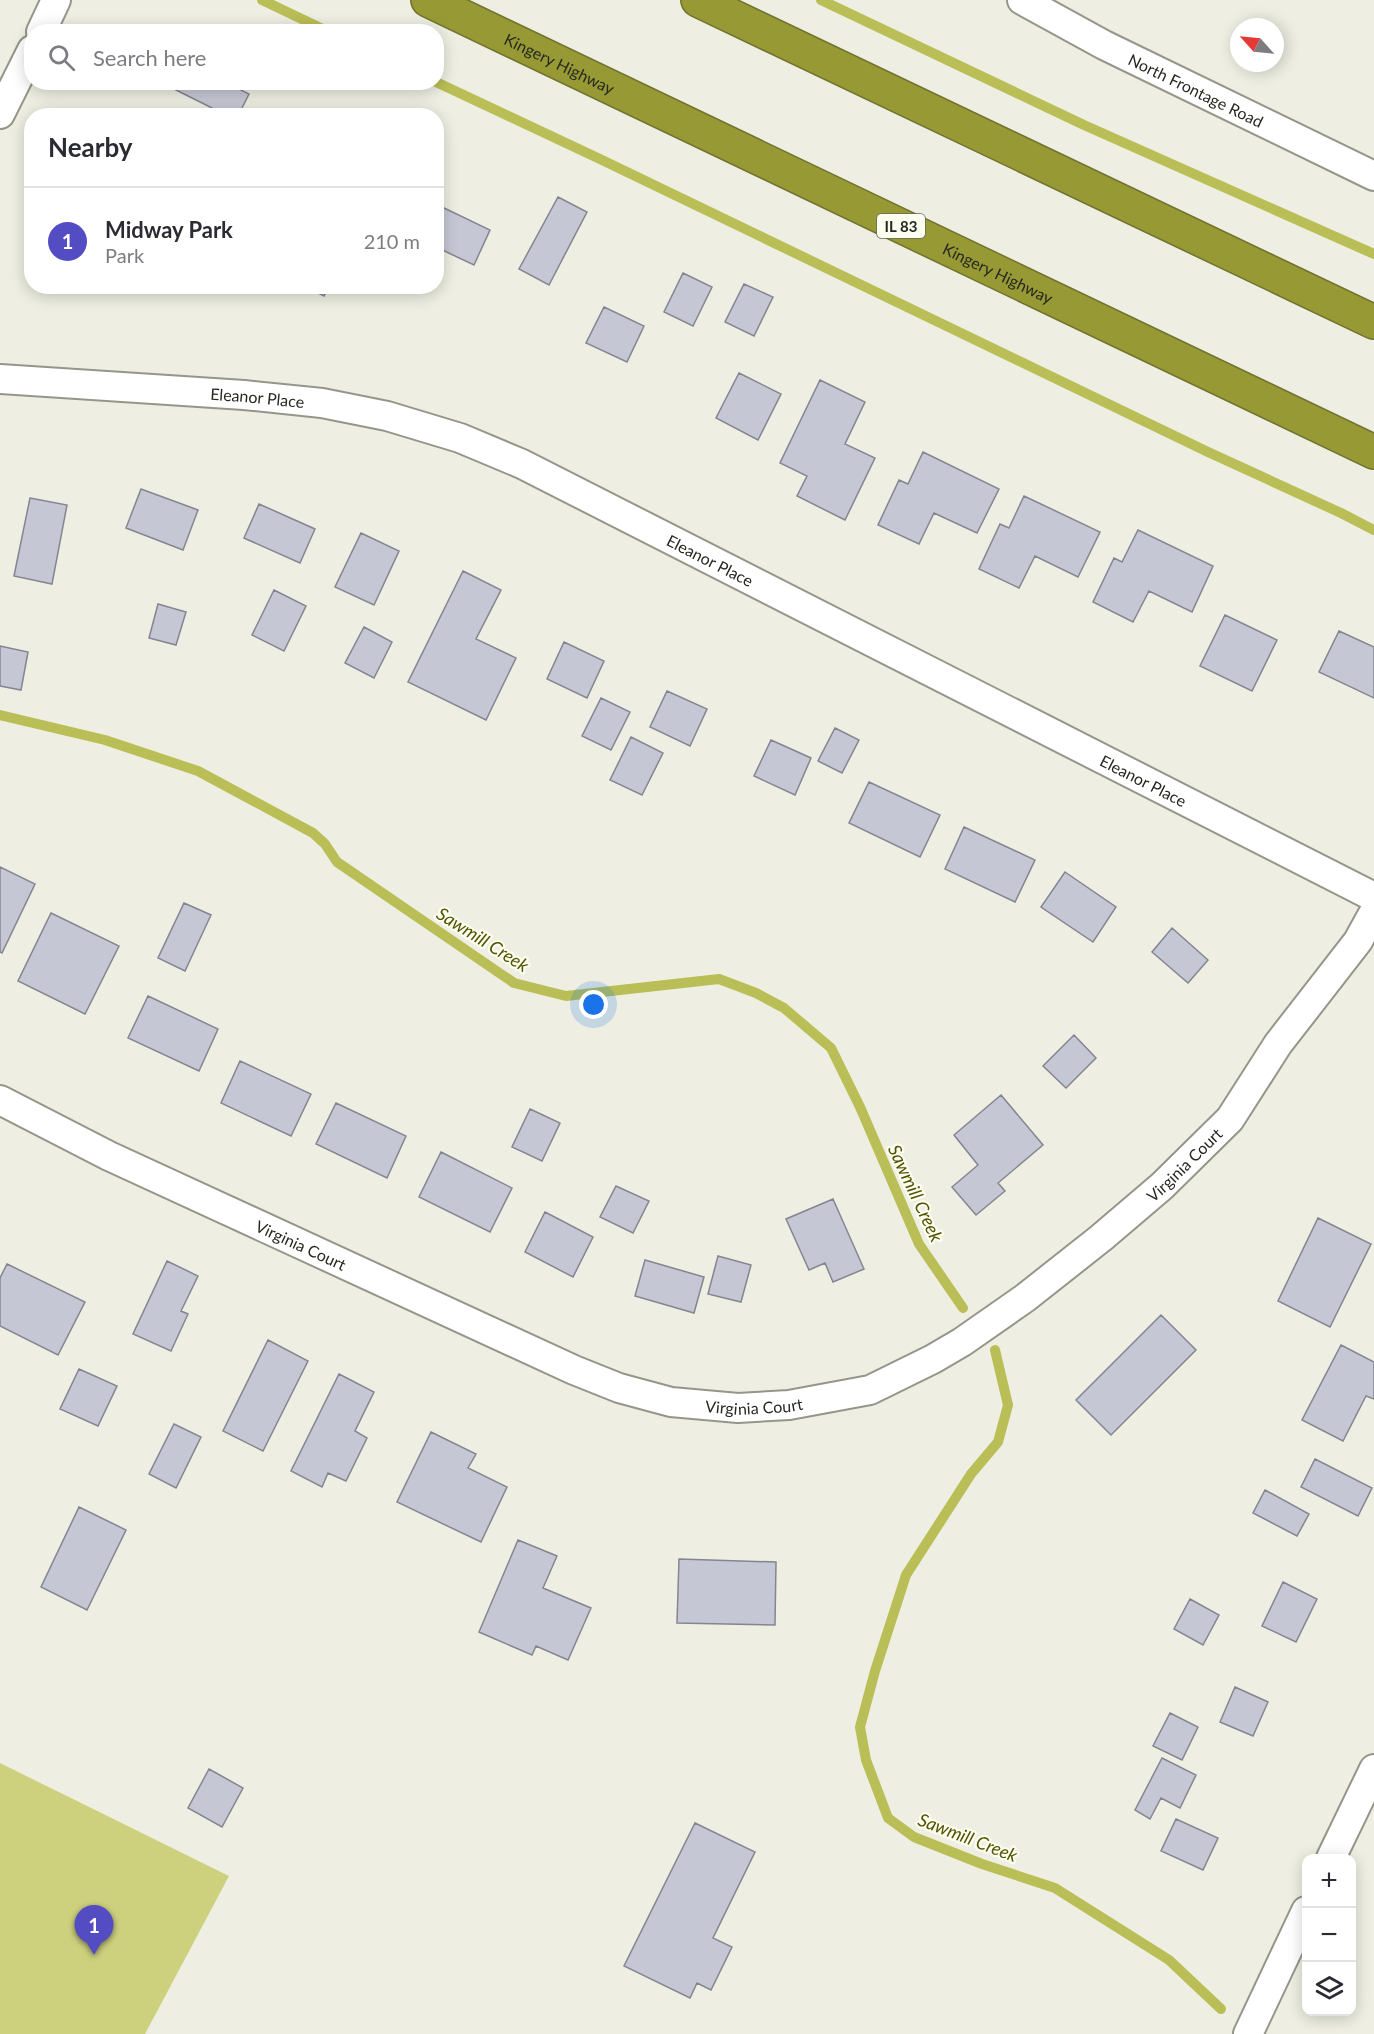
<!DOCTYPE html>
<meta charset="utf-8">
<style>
body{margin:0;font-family:Lato,sans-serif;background:#f7f7f7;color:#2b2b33}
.controls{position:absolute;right:18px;bottom:18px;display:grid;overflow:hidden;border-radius:12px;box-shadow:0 3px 15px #0003}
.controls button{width:54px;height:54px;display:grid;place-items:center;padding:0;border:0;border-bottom:2px solid #e1e1e2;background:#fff;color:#2b2b33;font:30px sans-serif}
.compass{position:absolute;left:1230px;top:18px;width:54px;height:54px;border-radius:50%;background:#fff;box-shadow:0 3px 15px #0003;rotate:297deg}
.you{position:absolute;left:594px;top:1005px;width:21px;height:21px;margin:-15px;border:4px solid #fff;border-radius:50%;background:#1a73e8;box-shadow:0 0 0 9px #1a73e833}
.badge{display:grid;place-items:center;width:39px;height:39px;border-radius:50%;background:#544cc3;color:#fff;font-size:20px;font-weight:700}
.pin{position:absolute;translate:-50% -50px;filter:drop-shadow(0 2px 3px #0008)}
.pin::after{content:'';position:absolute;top:32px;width:21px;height:18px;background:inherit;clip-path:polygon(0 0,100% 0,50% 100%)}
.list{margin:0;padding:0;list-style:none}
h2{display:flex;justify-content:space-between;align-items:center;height:78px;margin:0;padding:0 24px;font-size:26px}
h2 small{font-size:20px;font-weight:400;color:#7c7c81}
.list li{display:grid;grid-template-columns:39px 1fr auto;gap:18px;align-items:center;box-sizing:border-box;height:108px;padding:0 24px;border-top:2px solid #e1e1e2}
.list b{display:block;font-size:22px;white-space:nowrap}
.list p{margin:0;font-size:20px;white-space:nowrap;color:#7c7c81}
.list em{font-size:20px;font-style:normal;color:#7c7c81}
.icon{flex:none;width:33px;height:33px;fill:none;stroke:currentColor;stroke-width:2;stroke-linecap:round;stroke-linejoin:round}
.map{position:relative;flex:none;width:1374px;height:2034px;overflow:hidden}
.search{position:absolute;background:#fff;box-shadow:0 3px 15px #0003;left:24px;top:24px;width:420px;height:66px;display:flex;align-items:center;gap:15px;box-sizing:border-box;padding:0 21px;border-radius:24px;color:#7c7c81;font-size:22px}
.panel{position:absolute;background:#fff;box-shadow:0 3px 15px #0003;left:24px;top:108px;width:420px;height:186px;border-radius:24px}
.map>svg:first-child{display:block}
.green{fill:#cdd17e}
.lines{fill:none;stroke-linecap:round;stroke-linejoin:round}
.stream{stroke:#babe56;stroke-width:10}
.building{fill:#c6c7d4;stroke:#838591;stroke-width:1.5}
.street-casing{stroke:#959689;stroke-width:32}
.highway-casing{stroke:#70722e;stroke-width:36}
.street{stroke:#fff;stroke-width:28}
.highway{stroke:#979a34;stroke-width:33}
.labels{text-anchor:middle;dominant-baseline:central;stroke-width:4.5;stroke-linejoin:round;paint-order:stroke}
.shield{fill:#fbfdef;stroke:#676760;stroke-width:1.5}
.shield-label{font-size:15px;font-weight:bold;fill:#272722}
.street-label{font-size:16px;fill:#272722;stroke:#fbfdef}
.water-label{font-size:18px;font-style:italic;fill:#525300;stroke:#fbfdef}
</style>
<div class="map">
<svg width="1374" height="2034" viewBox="0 0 1374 2034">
<rect width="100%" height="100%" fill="#eeefe2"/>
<!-- green -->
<path class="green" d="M0 1763 229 1876 145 2034H0Z"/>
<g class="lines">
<!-- stream -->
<path class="stream" d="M262 0 329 32
M821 0 1084 125 1374 254
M436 82 602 160 1208 452 1341 513 1374 530
M0 715 105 740 198 771 313 833 325 844 337 862 514 983 566 996 719 979 756 993 784 1008 831 1048 860 1107 919 1244 963 1308
M995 1350 1008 1405 998 1442 971 1474 906 1575 875 1671 860 1727 866 1760 888 1818 914 1837 982 1864 1055 1888 1169 1960 1221 2009"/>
</g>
<!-- building -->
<path class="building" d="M160 82H230L229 84 249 94 238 116H228Z
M558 197 587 212 549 285 519 269Z
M442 207 490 230 474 265 436 247V219Z
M683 273 712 287 693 326 664 312Z
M744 284 773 297 754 336 725 322Z
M305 286H329L324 296Z
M604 307 644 326 627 362 586 343Z
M739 373 781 394 758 440 716 418Z
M820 380 865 402 845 444 875 458 845 520 797 496 807 476 780 463Z
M923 452 999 489 977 533 934 513 919 544 878 525 899 480 908 484Z
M141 489 198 510 183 550 126 528Z
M1024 496 1100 532 1078 577 1035 556 1019 588 979 569 1000 524 1009 528Z
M30 498 67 505 52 584 14 576Z
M259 504 315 529 300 563 244 538Z
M1138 530 1213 566 1192 612 1149 591 1133 622 1093 602 1114 558 1122 562Z
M361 533 399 551 374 605 335 587Z
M463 571 501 590 476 639 516 658 486 720 408 682Z
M274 590 306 606 284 651 252 635Z
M158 604 186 612 176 645 149 638Z
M1225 615 1277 640 1252 691 1200 666Z
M364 627 392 642 374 678 345 663Z
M1339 631 1374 647V698L1319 672Z
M564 642 604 661 587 698 547 679Z
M0 646 28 652 21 690 0 686Z
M667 691 707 709 690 746 650 727Z
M601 698 630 712 611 750 582 736Z
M835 728 859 740 842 773 818 761Z
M631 737 663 753 642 795 610 780Z
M771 740 811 758 795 795 754 776Z
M869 782 940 815 920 857 849 823Z
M964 827 1035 860 1015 902 945 869Z
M0 867 35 884 2 953 0 952Z
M1065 872 1116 907 1093 942 1041 907Z
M184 903 211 915 185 971 158 958Z
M51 913 119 946 85 1014 18 981Z
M1172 928 1208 960 1188 983 1152 952Z
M148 996 218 1029 199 1071 128 1038Z
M1074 1035 1096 1058 1066 1088 1043 1066Z
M240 1061 311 1094 291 1136 221 1103Z
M1001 1095 1043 1145 998 1183 1005 1191 976 1215 952 1187 978 1165 954 1135Z
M336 1103 406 1136 387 1178 316 1144Z
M530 1109 560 1123 542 1161 512 1147Z
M441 1152 512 1188 490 1232 419 1197Z
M616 1186 649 1201 633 1233 600 1217Z
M833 1199 864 1269 833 1282 825 1263 809 1270 786 1219Z
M545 1212 593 1237 573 1277 525 1252Z
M1318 1218 1371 1244 1330 1327 1278 1301Z
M718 1256 751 1265 741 1302 708 1294Z
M645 1260 704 1277 694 1313 635 1296Z
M167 1261 198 1276 181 1311 188 1314 171 1351 133 1334Z
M7 1264 85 1302 58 1355 0 1326V1278Z
M1161 1315 1196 1350 1111 1435 1076 1400Z
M268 1340 308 1361 263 1451 223 1431Z
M1341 1345 1374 1362V1399L1366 1396 1343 1441 1302 1420Z
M79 1369 117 1386 98 1426 60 1409Z
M339 1374 374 1392 355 1431 367 1438 346 1481 328 1473 322 1487 291 1471Z
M174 1424 201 1437 176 1488 149 1474Z
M431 1432 476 1454 468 1468 507 1487 481 1542 397 1502Z
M1315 1459 1372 1488 1358 1516 1301 1487Z
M1265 1490 1309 1514 1297 1536 1253 1513Z
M79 1507 126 1530 87 1610 41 1587Z
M518 1540 557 1556 543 1588 591 1608 568 1660 536 1646 532 1655 479 1632Z
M679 1559 776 1562 775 1625 677 1623Z
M1283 1582 1317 1599 1296 1642 1262 1626Z
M1190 1599 1219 1615 1203 1645 1174 1629Z
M1235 1687 1268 1702 1253 1736 1220 1722Z
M1170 1713 1198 1727 1182 1760 1153 1746Z
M1162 1758 1196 1775 1180 1808 1161 1798 1150 1819 1135 1810Z
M209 1769 243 1788 222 1827 188 1808Z
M1176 1819 1218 1838 1203 1870 1161 1851Z
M695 1823 755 1852 713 1938 732 1947 711 1990 697 1983 690 1998 624 1966Z"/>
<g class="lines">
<defs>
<g id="street">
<path id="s1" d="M1022 0 1104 45 1374 176"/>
<path d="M41 32 56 0"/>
<path d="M0 114 32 50"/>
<path id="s2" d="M0 379 244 395 322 403 387 416 460 438 522 464 1374 897"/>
<path id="s3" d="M0 1100 109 1156 574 1370 619 1388 671 1402 738 1408 789 1405 870 1390 933 1359 962 1342 1025 1298 1101 1238 1162 1186 1230 1119 1278 1044 1358 941 1374 912"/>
<path d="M1331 1858 1374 1769"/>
<path d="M1248 2034 1306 1911"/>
</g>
<g id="highway">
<path id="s4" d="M428 0 1374 452"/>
<path d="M698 0 1374 322"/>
</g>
</defs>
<!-- street casing -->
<use href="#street" class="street-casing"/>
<!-- highway casing -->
<use href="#highway" class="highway-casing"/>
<!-- street -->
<use href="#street" class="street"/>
<!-- highway -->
<use href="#highway" class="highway"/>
</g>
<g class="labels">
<!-- shield labels -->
<rect class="shield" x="877" y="214" width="48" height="24" rx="4.5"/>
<g class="shield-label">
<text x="901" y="226">IL 83</text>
</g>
<!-- street labels -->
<g class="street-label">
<text stroke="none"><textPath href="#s4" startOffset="146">Kingery Highway</textPath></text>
<text stroke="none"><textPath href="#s1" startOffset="196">North Frontage Road</textPath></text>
<text stroke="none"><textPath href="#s4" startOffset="632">Kingery Highway</textPath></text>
<text stroke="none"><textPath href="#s2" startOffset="258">Eleanor Place</textPath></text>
<text stroke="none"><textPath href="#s2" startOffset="744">Eleanor Place</textPath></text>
<text stroke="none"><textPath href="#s2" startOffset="1230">Eleanor Place</textPath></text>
<text stroke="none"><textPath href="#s3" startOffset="1326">Virginia Court</textPath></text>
<text stroke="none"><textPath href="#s3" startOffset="334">Virginia Court</textPath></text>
<text stroke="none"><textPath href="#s3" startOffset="820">Virginia Court</textPath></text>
</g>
<!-- water labels -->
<g class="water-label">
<text transform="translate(483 939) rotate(32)">Sawmill Creek</text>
<text transform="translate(916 1193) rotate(65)">Sawmill Creek</text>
<text transform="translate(968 1837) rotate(21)">Sawmill Creek</text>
</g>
</g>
</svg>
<div class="controls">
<button>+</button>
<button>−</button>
<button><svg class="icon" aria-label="layers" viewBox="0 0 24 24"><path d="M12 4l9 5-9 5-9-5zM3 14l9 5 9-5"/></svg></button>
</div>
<svg class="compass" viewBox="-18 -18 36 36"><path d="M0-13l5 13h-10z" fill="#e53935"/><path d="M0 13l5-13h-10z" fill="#7c7c81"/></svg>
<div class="you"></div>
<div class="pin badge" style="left:94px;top:1955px">1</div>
<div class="search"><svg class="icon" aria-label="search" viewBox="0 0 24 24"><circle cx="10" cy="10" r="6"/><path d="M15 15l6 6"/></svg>Search here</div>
<section class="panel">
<h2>Nearby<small></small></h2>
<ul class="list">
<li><span class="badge">1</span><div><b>Midway Park</b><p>Park</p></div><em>210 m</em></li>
</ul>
</section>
</div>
